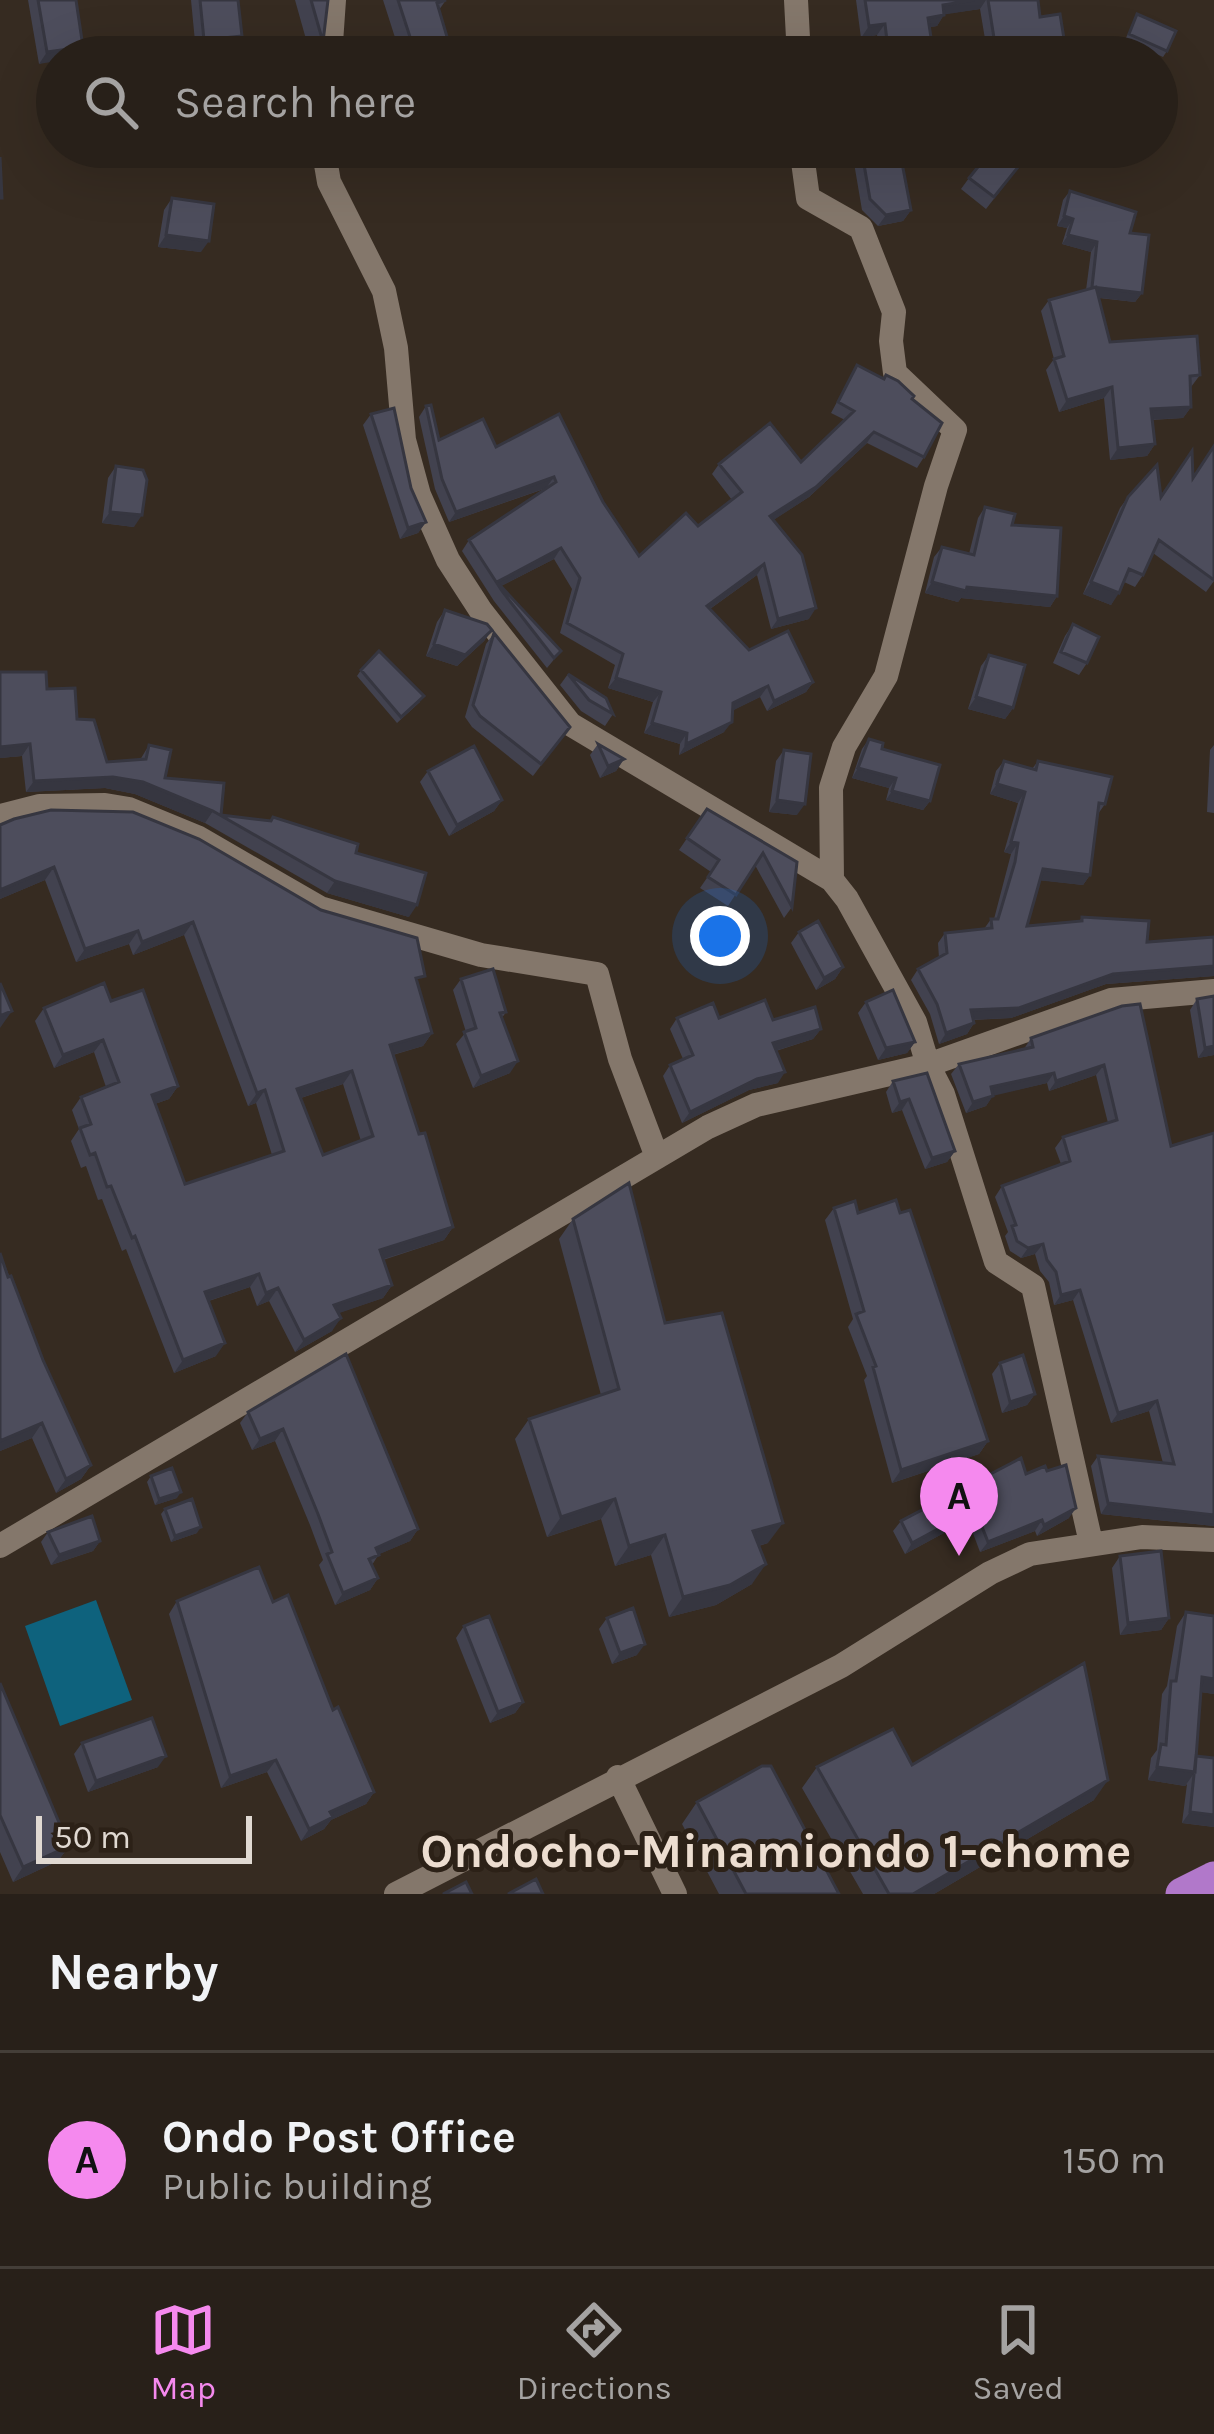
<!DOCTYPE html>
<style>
body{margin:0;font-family:Karla,sans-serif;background:#342d26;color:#f1f3f6}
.scale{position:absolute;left:36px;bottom:30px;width:216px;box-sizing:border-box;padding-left:12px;border:6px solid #e0d9d2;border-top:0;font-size:33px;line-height:42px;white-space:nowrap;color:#e0d9d2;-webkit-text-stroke:9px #2c2117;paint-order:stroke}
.you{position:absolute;left:720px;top:936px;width:42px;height:42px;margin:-30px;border:9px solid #fff;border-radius:50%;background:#1a73e8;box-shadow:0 0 0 18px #1a73e833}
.badge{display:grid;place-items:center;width:78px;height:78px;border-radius:50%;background:#f589ee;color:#111;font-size:39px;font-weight:700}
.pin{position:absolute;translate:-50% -99px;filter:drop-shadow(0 3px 6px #0008)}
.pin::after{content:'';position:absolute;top:63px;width:42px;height:36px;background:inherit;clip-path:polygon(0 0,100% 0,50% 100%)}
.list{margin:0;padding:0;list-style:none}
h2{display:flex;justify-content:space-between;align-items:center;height:156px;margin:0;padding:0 48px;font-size:51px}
h2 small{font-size:39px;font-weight:400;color:#a5a3a2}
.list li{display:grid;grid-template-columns:78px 1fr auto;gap:36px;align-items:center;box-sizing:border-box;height:216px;padding:0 48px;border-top:3px solid #443e38}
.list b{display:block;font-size:45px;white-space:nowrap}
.list p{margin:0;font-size:39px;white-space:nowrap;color:#a5a3a2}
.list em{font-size:39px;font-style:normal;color:#a5a3a2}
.icon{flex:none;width:66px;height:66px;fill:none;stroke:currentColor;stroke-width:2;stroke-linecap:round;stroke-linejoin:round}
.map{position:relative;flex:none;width:1214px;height:1894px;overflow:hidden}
.search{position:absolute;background:#282019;box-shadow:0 12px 48px #0002;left:36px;right:36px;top:36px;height:132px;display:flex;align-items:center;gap:30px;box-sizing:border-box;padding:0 42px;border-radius:66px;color:#a5a3a2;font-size:45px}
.sheet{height:372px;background:#282019}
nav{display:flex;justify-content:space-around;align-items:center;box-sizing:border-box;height:168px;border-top:3px solid #443e38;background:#282019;font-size:33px;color:#a5a3a2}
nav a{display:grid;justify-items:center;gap:6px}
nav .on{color:#f589ee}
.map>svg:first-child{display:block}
.water{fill:#0e627d}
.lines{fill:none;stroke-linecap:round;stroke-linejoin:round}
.minor{stroke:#84776b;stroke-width:24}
.trunk{stroke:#b178ca;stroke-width:33}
.wall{fill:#42424f;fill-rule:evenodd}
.shaded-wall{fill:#363640}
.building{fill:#4d4d5c;stroke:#363640;stroke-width:3;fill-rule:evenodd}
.labels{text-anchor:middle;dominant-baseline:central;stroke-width:10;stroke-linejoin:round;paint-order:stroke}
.neighbourhood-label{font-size:48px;font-weight:bold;fill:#ecddd0;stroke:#2c2117}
</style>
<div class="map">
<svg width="1214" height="1894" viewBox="0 0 1214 1894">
<rect width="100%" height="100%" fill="#362b21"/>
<!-- water -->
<path class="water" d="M96 1600 132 1700 60 1726 25 1626Z"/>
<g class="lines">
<!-- minor -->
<path class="minor" d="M796 0 799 57
M330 57 334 0
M323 147 329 182 384 291 396 348 404 440 419 495 448 560 481 611 570 724 832 880 847 899 915 1022 928 1065 943 1094 996 1262 1033 1286 1091 1543
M801 147 808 198 861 228 894 312 891 341 895 373 955 430 936 486 886 676 844 747 831 788 832 880
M0 816 40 806 105 805 129 809 197 837 320 908 481 955 597 974 620 1059 657 1157
M0 1546 708 1127 756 1105 928 1065 1111 1000 1214 991
M618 1777 675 1894
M396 1894 841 1666 990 1573 1030 1554 1142 1537 1214 1540"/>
<!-- trunk -->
<path class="trunk" d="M1182 1894 1214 1878"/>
</g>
<!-- wall -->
<path class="wall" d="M28 0H76L83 47 76 57H57L39 64Z
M191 0H238L242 36 234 48 196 52Z
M295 0H328L323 42 313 57H311Z
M383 0H446L439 10 453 57H395L399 50Z
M856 0H1038L1040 17 1066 51 1061 57H988L980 9 944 14 937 26 930 27 934 57H880L877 35 861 38Z
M1137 14 1167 51 1163 57 1125 40Z
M843 147H947L900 154 911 210 903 221 878 226 862 210 853 157 845 158Z
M1015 172 986 209 961 189 969 178Z
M1070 191 1130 233 1142 293 1135 302 1099 298 1110 342 1200 375 1191 387V407L1183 418 1152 420 1155 444 1147 456 1110 460 1104 398 1059 412 1046 370 1054 359 1041 311 1049 300 1086 290 1091 252 1062 244 1067 228 1057 226 1063 200Z
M172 198 201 252 158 247 164 210Z
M857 365 912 399 924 457 917 468 867 443 809 497 773 520 809 619 771 629 757 575 710 609 749 650 813 682 806 692 767 711 760 697 733 710 724 732 679 755 680 744 644 733 653 702 608 688 615 665 560 633 572 589 554 559 501 586 561 651 547 668 494 601 462 551 469 540 547 488 449 522 435 489 419 417 426 406 439 440 496 447 603 502 639 556 698 526 732 500 712 474 719 464 801 462 845 420 831 413Z
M371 414 426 522 418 533 400 539 363 425Z
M1214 445V581L1206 592 1153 553 1143 575 1135 587 1124 582 1111 605 1083 594 1120 508 1128 497H1161L1193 477Z
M116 466 134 527 102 523 108 478Z
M985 507 1012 525 1057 596 1050 607 961 598 958 602 925 593 934 557 942 547 969 554 978 518Z
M445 610 492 630 484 641 457 666 426 656 437 622Z
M1073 624 1087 663 1079 675 1053 663 1065 636Z
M494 633 570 727 533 776 472 727 465 717 486 644Z
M989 655 1013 708 1005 719 968 709 981 666Z
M361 670 420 702 397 723 357 676Z
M0 672 47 689 77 719 107 762 140 760 149 745 165 778 221 815 270 821 273 817 356 853 409 917 327 893 205 823 135 794 105 788 26 792 22 756 0 758Z
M568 674 613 714 605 726 581 711 560 685Z
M869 739 882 749 930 801 923 810 886 800 889 788 852 778 862 749Z
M598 744 624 759 616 771 600 778 590 755Z
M1214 745V813L1207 812 1210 750Z
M784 750 797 815 769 812 776 761Z
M1004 761 1032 769 1038 761 1105 804 1098 814 1090 875 1083 885 1040 880 1027 926 1079 922 1082 917 1147 942 1214 937V976L1106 984 1011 1018 973 1020 974 1023 967 1034 939 1044 930 1014 911 980 918 969 939 958 938 943 945 933 984 929 991 919H994L1011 854 1004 852 1018 803 990 794 996 771Z
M428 771 502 800 494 811 449 836 420 782Z
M707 809 797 862 792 907 784 918 755 865 728 906 700 888 711 872 679 850Z
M0 825 418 985 432 1033 423 1046 393 1055 419 1134 453 1227 444 1240 383 1260 392 1285 383 1298 338 1313 332 1331 295 1352 269 1301 257 1306 250 1287 209 1301 216 1356 174 1373 126 1249 122 1251 102 1199 98 1200 86 1166 81 1168 71 1141 79 1129 72 1110 81 1097 106 1087 94 1052 54 1068 35 1021 44 1008 111 1001 178 1086 169 1099 155 1104 185 1184 272 1155 256 1103 248 1106 184 935 133 955 129 944 76 962 45 880 0 899ZM343 1084 361 1141 323 1155 301 1098Z
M799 932 843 967 835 979 816 990 791 943Z
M461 979 506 1012 502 1018 510 1073 473 1088 456 1044 466 1032 453 990Z
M1197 999 1214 1055 1198 1058 1190 1010Z
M866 1002 915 1042 907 1053 878 1060 858 1013Z
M1122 1006 1171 1146 1214 1133V1526L1101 1514 1091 1466 1098 1456 1163 1463 1149 1411 1111 1423 1073 1300 1054 1305 1049 1282 1040 1271 1035 1254 1021 1258 1010 1251 1005 1236 1008 1232 995 1197 1002 1186 1061 1164 1055 1148 1063 1137 1108 1123 1096 1075 1049 1091 1047 1083 993 1095 986 1106 966 1113 951 1074 959 1064 1024 1049 1031 1038Z
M677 1018 773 1020 821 1029 813 1039 776 1051 778 1083 749 1090 682 1123 663 1076 670 1065 683 1059 670 1029Z
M893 1081 955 1151 947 1162 925 1169 902 1110 892 1113 886 1092Z
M834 1208 858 1213 988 1441 979 1454 892 1483 864 1380 867 1376 848 1327 853 1319 825 1220Z
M573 1219 665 1323 768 1543 759 1546 752 1584 716 1605 669 1617 651 1555 615 1566 601 1519 547 1537 515 1439 529 1419 601 1395 559 1239Z
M0 1253 43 1360 91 1465 81 1479 56 1493 32 1438 0 1451Z
M346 1354 418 1529 410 1541 379 1554 372 1565 378 1578 370 1590 335 1605 319 1565 323 1560 310 1525 275 1441 252 1450 240 1423 248 1412Z
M1000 1363 1035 1394 1027 1405 1002 1413 992 1374Z
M1026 1474 1069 1518 1037 1536 1035 1531 980 1552 968 1520 905 1554 893 1531 901 1521Z
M151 1476 177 1498 155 1505 147 1482Z
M165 1509 197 1533 171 1542 161 1514Z
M48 1532 100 1541 93 1551 51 1565 41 1542Z
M1120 1556 1169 1618 1161 1630 1120 1635 1112 1568Z
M177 1601 273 1602 333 1710 374 1792 366 1804 331 1820 324 1829 301 1841 267 1772 221 1788 169 1614Z
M1186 1612 1214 1616V1694L1201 1692 1196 1757 1214 1758V1827L1182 1823 1187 1784 1185 1786 1148 1780 1151 1758 1157 1750 1162 1694 1167 1686 1177 1626Z
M607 1618 637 1655 612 1664 599 1629Z
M464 1626 523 1702 515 1713 490 1723 456 1638Z
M0 1683 69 1846 58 1861 13 1882 0 1852Z
M82 1743 158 1767 88 1792 74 1754Z
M912 1765 1094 1800 934 1894H863L802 1788 817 1767Z
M697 1802 839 1894H719L682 1824Z"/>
<!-- shaded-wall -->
<path class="shaded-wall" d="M974 0H986L980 9 935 16 943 5Z
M944 15 937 26 921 29 928 18Z
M885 24 877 35 861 38 869 26Z
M242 36 234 48 196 52 204 40Z
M83 47 76 57H57V61L39 64 47 52Z
M1066 51 1061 57H1027Z
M852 147H860L853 157 845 158Z
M896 147H947L890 155Z
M911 210 903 221 878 226 886 215Z
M1064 216 1073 219 1067 228 1057 226Z
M166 235 209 241 201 252 158 247Z
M1068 235 1097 242 1091 252 1062 244Z
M1092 287 1142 293 1135 302 1085 296Z
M1112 387 1104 398 1059 412 1067 400Z
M1191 407 1183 418 1143 420 1151 409Z
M874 432 867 443 809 497 763 527 770 516Z
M1155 444 1147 456 1110 460 1118 448Z
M554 477 546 488 449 522 456 512Z
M110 512 142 515 134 527 102 523Z
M426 522 418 533 400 539 408 528Z
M561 548 554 559 499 587 496 583Z
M764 564 757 575 700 616 707 606Z
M932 582 967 587 1057 596 1050 607 961 598 958 602 925 593Z
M1091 582 1119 593 1111 605 1083 594Z
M816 608 809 619 771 629 778 619Z
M492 630 484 641 457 666 426 656 434 644Z
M616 678 661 692 653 702 608 688Z
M813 682 806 692 767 711 774 701Z
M768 686 760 697 726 714 733 703Z
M976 697 1013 708 1005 719 968 709Z
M732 722 724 732 679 755 686 744Z
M652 723 687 733 680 744 644 733Z
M30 744 22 756 0 758V747Z
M624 759 616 771 600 778 608 766Z
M858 768 896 778 889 788 852 778Z
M113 777 143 782 213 811 205 823 135 794 105 788 26 792 34 781Z
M997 784 1025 792 1018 803 990 794Z
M892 791 930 801 923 810 886 800Z
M502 800 494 811 449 836 457 825Z
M777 800 805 804 797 815 769 812Z
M1011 842 1018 843 1011 854 1004 852Z
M54 867 45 880 0 899V890Z
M1043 869 1090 875 1083 885 1036 880Z
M335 881 417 905 409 917 327 893Z
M193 922 184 935 133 955 142 942Z
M138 931 129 944 76 962 85 949Z
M1214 966V976L1106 984 1011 1018 964 1020 971 1010 1113 974Z
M843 967 835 979 816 990 824 978Z
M12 1011 0 1028V1016Z
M974 1023 967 1034 939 1044 946 1033Z
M821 1029 813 1039 765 1054 773 1043Z
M432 1033 423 1046 381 1058 390 1045Z
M103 1040 94 1052 54 1068 63 1055Z
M915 1042 907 1053 878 1060 886 1048Z
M1214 1046V1055L1198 1058 1205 1048Z
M518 1061 510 1073 473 1088 481 1076Z
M1104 1065 1096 1075 1049 1091 1056 1081Z
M352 1071 343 1084 288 1102 297 1089Z
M785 1072 778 1083 749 1090 682 1123 690 1112 757 1079Z
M1054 1073 1047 1083 984 1098 991 1087Z
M178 1086 169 1099 143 1108 152 1095Z
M265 1090 256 1103 248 1106 257 1093Z
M993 1096 986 1106 966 1113 973 1102Z
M909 1099 902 1110 892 1113 900 1102Z
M955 1151 947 1162 925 1169 932 1158Z
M453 1227 444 1240 371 1263 380 1250Z
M1043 1244 1035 1254 1021 1258 1028 1248Z
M259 1274 250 1287 196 1305 205 1292Z
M392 1285 383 1298 325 1318 334 1305Z
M278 1288 269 1301 257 1306 266 1293Z
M1080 1290 1073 1300 1054 1305 1061 1295Z
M341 1318 332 1331 295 1352 304 1340Z
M225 1343 216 1356 174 1373 183 1360Z
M1035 1394 1027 1405 1002 1413 1010 1402Z
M1157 1401 1149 1411 1111 1423 1118 1413Z
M42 1423 32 1438 0 1451V1441Z
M283 1429 275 1441 252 1450 260 1439Z
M988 1441 979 1454 892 1483 901 1470Z
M91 1465 81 1479 56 1493 66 1479Z
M181 1492 177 1498 155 1505 159 1499Z
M615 1499 601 1519 547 1537 561 1517Z
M1108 1503 1214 1515V1526L1101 1514Z
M1076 1508 1069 1518 1037 1536 1044 1525Z
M975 1509 968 1520 905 1554 912 1543Z
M1042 1520 1035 1531 980 1552 988 1542Z
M783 1523 768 1543 739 1551 753 1531Z
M201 1527 197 1533 171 1542 175 1536Z
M418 1529 410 1541 368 1559 376 1548Z
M665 1535 651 1555 615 1566 629 1546Z
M100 1541 93 1551 51 1565 59 1555Z
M766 1564 752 1584 716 1605 669 1617 683 1597Z
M378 1578 370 1590 335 1605 343 1593Z
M1169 1618 1161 1630 1120 1635 1128 1623Z
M645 1644 637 1655 612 1664 620 1653Z
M1202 1677 1214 1679V1694L1193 1691Z
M523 1702 515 1713 490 1723 498 1712Z
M166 1756 158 1767 88 1792 96 1781Z
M276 1760 267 1772 221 1788 230 1776Z
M1157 1767 1195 1772 1185 1786 1148 1780Z
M1108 1780 1094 1800 934 1894H913Z
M374 1792 366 1804 331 1820 324 1829 301 1841 309 1829 330 1812Z
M1190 1812 1214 1815V1827L1182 1823Z
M69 1846 58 1861 13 1882 23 1867Z"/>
<!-- building -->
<path class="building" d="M38 0H76L83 47 47 52Z
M200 0H238L242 36 204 40Z
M311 0H328L323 42Z
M398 0H446L437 3 453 57H402L400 50 413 46Z
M865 0H974L943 5 944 15 928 18 934 57H889L885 24 869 26Z
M988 0H1038L1040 17 1060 14 1066 51 1027 57H997Z
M1137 14 1176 31 1167 51 1129 34Z
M861 147H899L911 210 886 215 870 199Z
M994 147H1006L1023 161 994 197 969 178Z
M0 157 2 198H0Z
M1070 191 1136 212 1130 233 1149 235 1142 293 1092 287 1097 242 1068 235 1073 219 1064 216Z
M172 198 214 204 209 241 166 235Z
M1096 287 1110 342 1197 336 1200 375 1190 376 1191 407 1151 409 1155 444 1118 448 1112 387 1067 400 1054 359 1064 356 1049 300Z
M857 365 884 379 886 375 898 381 914 396 912 399 942 423 924 457 874 432 816 487 770 516 802 555 816 608 778 619 764 564 707 606 749 650 788 631 813 682 774 701 768 686 733 703 732 722 686 744 687 733 652 723 661 692 616 678 623 654 567 623 580 578 561 548 497 582 561 651 554 658 502 591 469 540 556 482 554 477 456 512 442 479 426 406 431 405 439 440 483 419 496 447 559 414 603 502 639 556 686 513 698 526 742 492 719 464 770 423 801 462 854 411 838 402Z
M394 408 411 488 426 522 408 528 371 414Z
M1214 446V580L1159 540 1143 575 1129 569 1119 593 1091 582 1128 497 1157 465 1161 497 1192 451 1193 478Z
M116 466 143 470 147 480 142 515 110 512Z
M985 507 1015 514 1012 525 1061 528 1057 596 967 587 966 591 932 582 942 547 974 555Z
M445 610 487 624 492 630 465 655 434 644Z
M1073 624 1099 637 1087 663 1061 652Z
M494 633 570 727 541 764 480 716 473 705Z
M379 651 424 696 401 717 361 670Z
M989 655 1025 665 1013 708 976 697Z
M0 672H46L47 689 75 688 77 719 94 720 107 762 146 759 149 745 171 750 165 778 224 783 221 815 271 821 273 817 358 844 356 853 426 873 417 905 335 881 213 811 143 782 113 777 34 781 30 744 0 747Z
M568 674 606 698 613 714 589 700Z
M869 739 883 743 882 749 940 765 930 801 892 791 896 778 858 768Z
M598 744 624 759 608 766Z
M474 746 502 800 457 825 428 771Z
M784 750 811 754 805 804 777 800Z
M1004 761 1036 770 1038 761 1112 777 1105 804 1099 803 1090 875 1043 869 1027 926 1082 921V917L1149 921 1147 942 1214 937V966L1113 974 1019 1008 971 1010 974 1023 946 1033 937 1004 918 969 947 953 945 933 992 928 991 919H998L1015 862 1018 843 1011 842 1025 792 997 784Z
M707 809 797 862 792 907 763 853 736 895 708 877 719 860 687 838Z
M51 810 133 812 199 839 321 910 417 938 425 976 416 978 432 1033 390 1045 419 1134 425 1133 453 1227 380 1250 392 1285 334 1305 341 1318 304 1340 278 1288 266 1293 259 1274 205 1292 225 1343 183 1360 135 1236 132 1238 111 1186 107 1187 95 1153 90 1155 80 1128 91 1124 81 1097 119 1082 103 1040 63 1055 44 1008 104 983 111 1001 143 990 178 1086 152 1095 185 1184 284 1151 265 1090 257 1093 193 922 142 942 138 931 85 949 54 867 0 890V825L14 819ZM352 1071 373 1136 323 1155 297 1089Z
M818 921 843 967 824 978 799 932Z
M493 969 506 1012 500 1013 518 1061 481 1076 464 1032 476 1028 461 979Z
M0 983 12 1011 0 1016Z
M893 990 915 1042 886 1048 866 1002Z
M1214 996V1046L1205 1048 1197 999Z
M765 1000 773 1020 815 1007 821 1029 773 1043 785 1072 757 1079 690 1112 670 1065 693 1055 677 1018 713 1003 719 1018Z
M1140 1004 1171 1146 1214 1133V1515L1108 1503 1098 1456 1174 1464 1157 1401 1118 1413 1080 1290 1061 1295 1056 1272 1047 1260 1043 1244 1028 1248 1017 1241 1012 1226 1016 1225 1002 1186 1070 1161 1063 1137 1117 1120 1104 1065 1056 1081 1054 1073 991 1087 993 1096 973 1102 959 1064 1033 1047 1031 1038 1122 1006Z
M927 1073 955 1151 932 1158 909 1099 900 1102 893 1081Z
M629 1183 665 1323 722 1313 783 1523 753 1531 766 1564 730 1585 683 1597 665 1535 629 1546 615 1499 561 1517 529 1419 619 1389 573 1219Z
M896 1200 900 1213 910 1210 988 1441 901 1470 873 1367 876 1366 856 1314 864 1311 834 1208 855 1201 858 1213Z
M0 1253 8 1277 11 1276 43 1360 91 1465 66 1479 42 1423 0 1441Z
M346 1354 418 1529 376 1548 379 1555 369 1559 378 1578 343 1593 327 1554 332 1552 318 1514 283 1429 260 1439 248 1412Z
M1023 1355 1035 1394 1010 1402 1000 1363Z
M1021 1458 1026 1474 1045 1466 1047 1471 1066 1465 1076 1508 1044 1525 1042 1520 988 1542 975 1509 912 1543 901 1521Z
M172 1468 181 1492 159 1499 151 1476Z
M192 1499 201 1527 175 1536 165 1509Z
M92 1516 100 1541 59 1555 48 1532Z
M1161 1551 1169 1618 1128 1623 1120 1556Z
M259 1567 273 1602 288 1595 333 1710 338 1707 374 1792 330 1812 333 1817 309 1829 276 1760 230 1776 177 1601Z
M633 1608 645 1644 620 1653 607 1618Z
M1186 1612 1214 1616V1679L1202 1677 1195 1772 1157 1767 1161 1744 1166 1745 1171 1681H1176Z
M489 1616 523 1702 498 1712 464 1626Z
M1084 1663 1108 1780 913 1894H889L817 1767 893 1729 912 1765Z
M0 1683 69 1846 23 1867 0 1815Z
M152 1718 166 1756 96 1781 82 1743Z
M1196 1756 1214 1758V1815L1190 1812Z
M762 1766H771L839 1894H746L697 1802Z
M536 1879 543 1894H508Z
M466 1882 472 1894H443Z"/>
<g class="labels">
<!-- neighbourhood labels -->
<g class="neighbourhood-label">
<text x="776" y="1851">Ondocho-Minamiondo 1-chome</text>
</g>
</g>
</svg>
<div class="scale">50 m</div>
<div class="you"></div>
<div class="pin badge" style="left:959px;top:1556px">A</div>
<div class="search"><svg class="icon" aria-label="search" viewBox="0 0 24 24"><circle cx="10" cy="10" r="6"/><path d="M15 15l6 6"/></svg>Search here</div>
</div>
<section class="sheet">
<h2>Nearby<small></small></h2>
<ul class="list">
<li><span class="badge">A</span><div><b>Ondo Post Office</b><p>Public building</p></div><em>150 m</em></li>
</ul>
</section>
<nav>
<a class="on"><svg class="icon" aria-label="map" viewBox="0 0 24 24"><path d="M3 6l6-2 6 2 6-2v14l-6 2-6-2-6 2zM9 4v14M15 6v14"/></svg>Map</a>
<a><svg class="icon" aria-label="directions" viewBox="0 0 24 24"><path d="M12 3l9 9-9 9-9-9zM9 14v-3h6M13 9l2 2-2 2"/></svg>Directions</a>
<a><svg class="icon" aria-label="saved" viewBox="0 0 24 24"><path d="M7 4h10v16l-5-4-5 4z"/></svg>Saved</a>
</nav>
